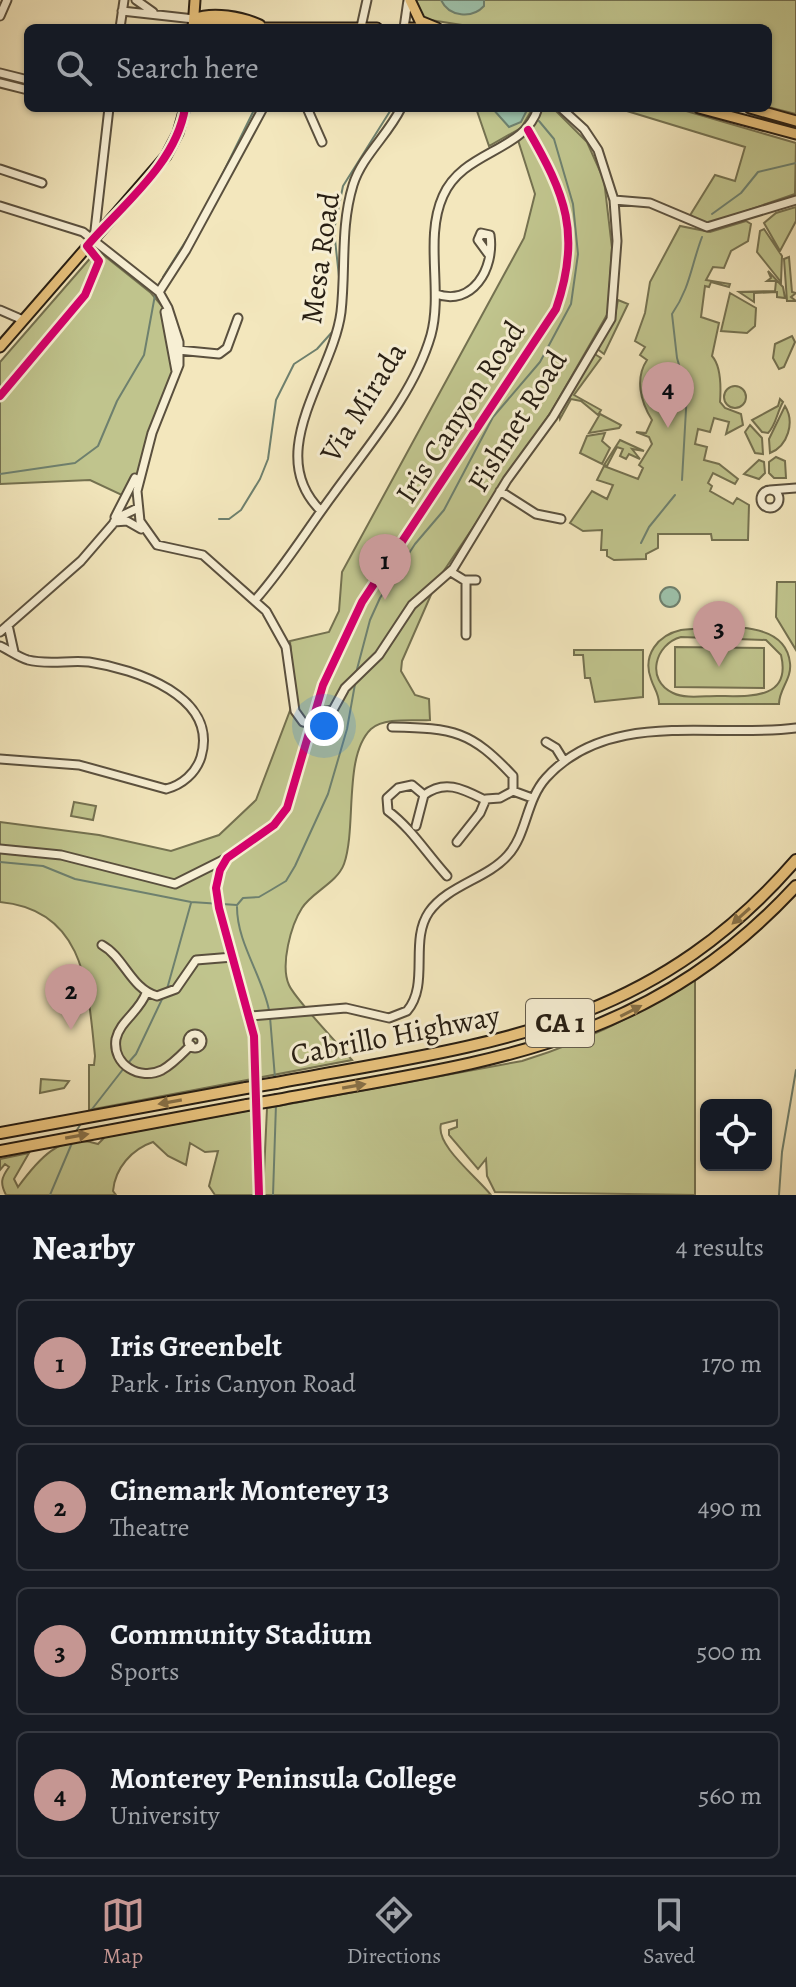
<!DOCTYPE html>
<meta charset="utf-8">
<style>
body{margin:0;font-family:Alegreya,serif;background:#242831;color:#f1f3f6}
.controls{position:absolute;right:24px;bottom:24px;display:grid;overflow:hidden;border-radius:12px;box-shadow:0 2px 6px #0004}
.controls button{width:72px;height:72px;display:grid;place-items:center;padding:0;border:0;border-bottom:2px solid #363941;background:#171b24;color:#f1f3f6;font:40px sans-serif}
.you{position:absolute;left:324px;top:726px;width:28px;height:28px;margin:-20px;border:6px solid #fff;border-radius:50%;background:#1a73e8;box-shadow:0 0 0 12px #1a73e833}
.badge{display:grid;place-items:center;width:52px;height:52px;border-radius:50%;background:#c59692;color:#111;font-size:26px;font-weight:700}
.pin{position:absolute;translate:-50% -66px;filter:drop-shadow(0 2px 4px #0008)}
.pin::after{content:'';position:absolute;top:42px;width:28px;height:24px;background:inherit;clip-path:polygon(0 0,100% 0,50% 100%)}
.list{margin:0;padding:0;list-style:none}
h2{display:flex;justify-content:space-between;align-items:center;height:104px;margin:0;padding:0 32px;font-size:34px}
h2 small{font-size:26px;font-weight:400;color:#9ea1a6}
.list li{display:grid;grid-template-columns:52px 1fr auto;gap:24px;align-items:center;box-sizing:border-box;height:128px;margin:0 16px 16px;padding:0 16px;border:2px solid #363941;border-radius:12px}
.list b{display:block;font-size:30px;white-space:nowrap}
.list p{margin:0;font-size:26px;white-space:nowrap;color:#9ea1a6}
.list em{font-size:26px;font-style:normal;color:#9ea1a6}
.icon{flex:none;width:44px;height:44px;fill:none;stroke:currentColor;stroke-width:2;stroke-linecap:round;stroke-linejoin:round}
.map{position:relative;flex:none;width:796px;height:1195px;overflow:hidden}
.search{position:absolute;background:#171b24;box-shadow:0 2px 6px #0004;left:24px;right:24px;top:24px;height:88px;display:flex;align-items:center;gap:20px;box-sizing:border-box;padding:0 28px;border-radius:12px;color:#9ea1a6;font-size:30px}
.sheet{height:680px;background:#171b24}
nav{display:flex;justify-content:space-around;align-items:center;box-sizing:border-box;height:112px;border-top:2px solid #363941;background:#171b24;font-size:22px;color:#9ea1a6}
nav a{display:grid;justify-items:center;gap:4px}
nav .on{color:#c59692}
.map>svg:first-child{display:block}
.green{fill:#c0c48d;stroke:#747150;stroke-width:2;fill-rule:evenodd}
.water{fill:#9dc1aa;stroke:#6e806e;stroke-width:2}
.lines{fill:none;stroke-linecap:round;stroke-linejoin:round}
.stream{stroke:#6e806e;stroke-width:2}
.minor-casing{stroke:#5a503e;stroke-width:11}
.major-casing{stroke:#271e13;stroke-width:13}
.highway-casing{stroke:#271e13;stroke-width:14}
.minor{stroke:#f7efd4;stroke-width:7}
.major{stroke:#eac47e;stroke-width:9}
.highway{stroke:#eac47e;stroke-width:10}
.highway-bridge-casing{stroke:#271e13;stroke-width:14;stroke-linecap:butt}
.highway-bridge{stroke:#eac47e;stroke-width:10}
.cycleway-casing{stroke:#f7efd4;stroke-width:13}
.cycleway{stroke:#d6006c;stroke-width:8}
.oneway{fill:#887148}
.labels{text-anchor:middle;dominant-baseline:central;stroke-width:6;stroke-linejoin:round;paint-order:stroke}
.shield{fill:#f7efd4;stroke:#655d4d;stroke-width:2}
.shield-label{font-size:28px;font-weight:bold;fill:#271e13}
.street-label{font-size:30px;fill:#271e13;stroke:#f7efd4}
</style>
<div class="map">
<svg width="796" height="1195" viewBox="0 0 796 1195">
<rect width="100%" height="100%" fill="#f3e7bd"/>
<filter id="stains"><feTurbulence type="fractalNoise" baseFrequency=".0025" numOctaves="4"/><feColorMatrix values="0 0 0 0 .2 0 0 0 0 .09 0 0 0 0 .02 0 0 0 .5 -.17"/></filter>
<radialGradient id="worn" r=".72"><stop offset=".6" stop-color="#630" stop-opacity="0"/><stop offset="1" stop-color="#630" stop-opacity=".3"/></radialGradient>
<!-- green -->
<path class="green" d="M415 0H796V114L768 107V28H481L424 19Z
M476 108H533L521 128 489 146Z
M544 108H553L587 142 604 180 612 248 608 313 551 412 437 581 402 661 401 671 415 695 429 699 430 720C413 721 385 717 371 729 343 756 357 827 344 864 337 883 312 892 302 908 291 925 280 965 289 985 295 999 339 1045 352 1060L89 1110V1065H94L95 1056C88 989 86 910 0 902V822L99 835 171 851 219 835 256 800 291 708 295 706 290 641 329 632 339 611 342 572 524 238 535 194 517 137Z
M617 108H676L796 143 795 194 708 224 689 217 715 175 735 181 745 147Z
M796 207V221L780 251 764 223 776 213Z
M746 221 751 224 748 241 731 251 724 268 713 267 706 280 730 284 729 287 711 282 709 287 705 286 701 317 719 323 712 356C721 366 721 388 720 402L725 408 741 414 743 425 726 434 729 422 714 418 710 432 698 429 695 444 707 447 704 460 719 464 738 479 735 484 713 473 708 483 712 486 710 491 733 504 737 498 749 505 748 540H712L711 534H658V548L646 554V559L614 560 607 556V550H601L602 530 583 531 570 523 592 491 607 499 613 485 597 480 604 466 638 479 643 468 639 465 652 444 649 437 636 432 646 433 652 420C640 401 635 378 647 360L640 355 645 347 635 341 645 313 650 282 680 226 710 232Z
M764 229 782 256 781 282 757 252 760 231Z
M101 253 151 293 167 312 176 366 140 469 126 497 90 480 0 484V362L93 255Z
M789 257 792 292 796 293 791 297 796 301H787L784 259Z
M768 271 783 287 785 298 777 297V292L754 293V302L739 292 775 291 776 281H767L771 278Z
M730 293 756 308 755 326 747 333 721 331Z
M618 300 628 304 604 354 596 348 614 320Z
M792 336 795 342 784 367 779 369 773 358 775 344Z
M593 353 601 358 574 395 601 410 598 415 581 401 571 399 560 419 559 413Z
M724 397a11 11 0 1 1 22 0a11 11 0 1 1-22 0Z
M780 399 783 402C777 412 776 425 768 433L762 432 752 420 778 406Z
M785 406C795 422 788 446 770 453L769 439Z
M600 414 621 425 619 428 589 433Z
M750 425 762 438 763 454 755 453 745 432Z
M605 433 602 441 610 448 602 464 580 453 587 436Z
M620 440 644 451 632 449 640 459 629 454 626 459 620 456 623 449 617 447 607 466 604 465Z
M776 457 785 461 786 478H774L769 473V462Z
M759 460 764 462 765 473 759 479 744 474Z
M777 582H796V650L776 617Z
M681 630C713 628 785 616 790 663 792 679 779 689 779 704H659C659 693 654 689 651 679 642 655 658 635 681 630ZM681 637 766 640 781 655C792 701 747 696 717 696 703 696 685 699 673 693 645 680 655 644 681 637Z
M675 647 764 648V688L675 687Z
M574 650H643V697L595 702 590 678H585L583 655H574Z
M74 802 96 806 93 820 71 816Z
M695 978V1195L495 1192 487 1176 486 1159 478 1169 449 1135V1130L457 1127V1120L441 1124C435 1145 477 1177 491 1195H263L267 1108 522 1061C584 1042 641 1014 695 978Z
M41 1079 69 1081 64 1088 40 1093Z
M251 1110 254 1195H215L209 1186 218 1151 205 1152 190 1143 186 1165 168 1156 153 1142C132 1149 115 1168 113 1191L116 1195H6C0 1183 1 1178 9 1167L5 1164 0 1170V1159L29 1153 14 1179 18 1187C37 1161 61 1131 98 1144L105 1137Z"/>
<!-- water -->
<path class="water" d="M441 0H484V6C472 19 449 17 441 0Z
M492 108H528L521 122 509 127Z
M660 597a10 10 0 1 1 20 0a10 10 0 1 1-20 0Z"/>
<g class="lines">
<!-- stream -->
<path class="stream" d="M219 181 255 108
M712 214 741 193 758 172 796 163
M163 277 194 228
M340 286 334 230 343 186 392 108
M0 474 75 463 98 446 117 401 144 355 155 295
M682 480 687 392 677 358 672 314C690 288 691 266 702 237
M219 519H229L241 510 260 479 268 459 276 400 294 364 317 349 333 331
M641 543 649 527 675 495
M356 673 370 620 380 598 415 544 444 510 493 417 540 362 571 304 578 254 573 204 554 139 539 121
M0 862 43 866 75 879 191 902 237 905 243 898 259 897 271 890 286 881 295 866 328 794 347 729 355 684
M237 907C237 943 262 975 269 1010
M167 989 191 903
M270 1017 275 1078
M128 1063 136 1054 164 995
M89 1113 124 1068
M75 1133 82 1122
M50 1195 72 1143
M273 1195 276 1104
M779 1195 782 1152 796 1070"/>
<defs>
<path id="minor" d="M136 0 153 12
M122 11 194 19
M0 16 7 0
M361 27 367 0
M120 28 124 0
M404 28 408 0
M0 73 28 80
M0 83 28 90
M307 108 322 142
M0 169 42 183
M614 200 650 203 707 227 796 200
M0 206 83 232 159 292 168 308 179 342V365L152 433 137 491 140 521 157 545 203 555 266 611 286 647 295 711 303 722 313 725
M94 239 109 108
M159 292 186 250 263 108
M436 294C472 307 495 269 490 235L481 233 478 240 489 255
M0 310 23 320
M165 312 176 371
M171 334 178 350 219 354 227 348 238 318
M770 490 796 488
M761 499a9 9 0 1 1 18 0a9 9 0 1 1-18 0Z
M500 491 536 514 561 519
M321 511C262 453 333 375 341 312 346 268 340 228 353 185 362 156 388 135 401 108
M115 517 135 478
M114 522 127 521 141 529
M451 572 464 580H476
M466 580V635
M256 599C285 566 306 531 332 496 367 447 414 394 431 335 443 291 424 238 443 196 463 150 525 152 538 108
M8 625 14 652
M0 632 81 561 119 517 138 508
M0 646C9 650 18 657 28 660 47 665 69 660 89 662 135 669 219 696 201 757 196 773 182 785 166 789L79 765 0 759
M315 713 333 710 345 688 379 655 412 605 453 569 507 480 553 417 611 319 617 241 614 200 598 150 584 129 561 108
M392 727C454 728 471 731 513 776V791L500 798 486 799 480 813 457 842
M546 742 556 748 564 761
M513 791 532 798
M424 795 412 785 398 788 387 798 388 811C411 828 427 854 447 876
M416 826 424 795C445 779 463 789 485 800
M0 849 61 855 175 884 227 858
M102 945C124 957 131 989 157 996L176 989 196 960 233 957
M146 993C140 1011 120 1021 116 1039 112 1065 140 1081 162 1070 173 1064 182 1054 191 1045
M251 1016 346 1008 389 1018 407 1011C430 984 409 941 429 912 448 885 487 879 508 855 527 834 526 800 546 778 609 708 714 739 796 728
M188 1041a7 7 0 1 1 14 0a7 7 0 1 1-14 0Z
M259 1195 254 1036 219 908 216 888 220 870 227 858 274 825 287 808 323 685 362 602 556 309C582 234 565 194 528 130"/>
<path id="major" d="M410 0 420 21 437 28
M194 19 245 28H377
M194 19C213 11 242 17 260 25
M193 28 195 0
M407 28H420
M699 108 796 134
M750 108 796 121
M0 347 166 156 178 133 185 108"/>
<path id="highway" d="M276 1083C484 1044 647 1032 796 860
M277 1100C483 1061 644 1050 796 886
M0 1133 246 1088
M0 1151 247 1105"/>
</defs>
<!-- minor casing -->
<use href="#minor" class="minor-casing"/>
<!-- major casing -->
<use href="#major" class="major-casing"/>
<!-- highway casing -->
<use href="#highway" class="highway-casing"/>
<!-- minor -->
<use href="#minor" class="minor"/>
<!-- major -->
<use href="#major" class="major"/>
<!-- highway -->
<use href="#highway" class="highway"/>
<defs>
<path id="highway-bridge" d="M246 1088 276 1083
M247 1105 277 1100"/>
</defs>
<!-- highway-bridge casing -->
<use href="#highway-bridge" class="highway-bridge-casing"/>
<!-- highway-bridge -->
<use href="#highway-bridge" class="highway-bridge"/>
<defs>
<path id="cycleway" d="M0 396 85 295 99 261 87 246C122 205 176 164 185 108
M259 1195 254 1036 219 908 216 888 220 870 227 858 274 825 287 808 323 685 362 602 556 309C582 234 565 194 528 130"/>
</defs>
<!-- cycleway casing -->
<use href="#cycleway" class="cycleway-casing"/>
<!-- cycleway -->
<use href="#cycleway" class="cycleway"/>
</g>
<!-- one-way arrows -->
<defs><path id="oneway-solid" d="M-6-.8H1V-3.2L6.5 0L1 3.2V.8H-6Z" transform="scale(2)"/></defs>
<g class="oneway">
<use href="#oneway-solid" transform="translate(741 916) rotate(138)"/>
<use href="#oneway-solid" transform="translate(631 1011) rotate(-27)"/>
<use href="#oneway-solid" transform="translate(354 1086) rotate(-10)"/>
<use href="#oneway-solid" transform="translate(170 1102) rotate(170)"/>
<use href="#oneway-solid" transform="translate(77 1136) rotate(-10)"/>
</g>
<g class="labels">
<!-- shield labels -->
<rect class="shield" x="526" y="999" width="68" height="48" rx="6"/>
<g class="shield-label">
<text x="560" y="1023">CA 1</text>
</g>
<!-- street labels -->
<g class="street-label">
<text transform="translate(320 258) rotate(-82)">Mesa Road</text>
<text transform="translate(363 402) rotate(-58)">Via Mirada</text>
<text transform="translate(460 412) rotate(-57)">Iris Canyon Road</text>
<text transform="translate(517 421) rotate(-58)">Fishnet Road</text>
<text transform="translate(395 1035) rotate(-11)">Cabrillo Highway</text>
</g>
</g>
<rect width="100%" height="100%" filter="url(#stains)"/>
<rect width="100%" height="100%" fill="url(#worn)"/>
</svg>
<div class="controls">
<button><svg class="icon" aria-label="locate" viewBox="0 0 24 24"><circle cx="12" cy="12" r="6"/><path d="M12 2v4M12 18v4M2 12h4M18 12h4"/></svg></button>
</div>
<div class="you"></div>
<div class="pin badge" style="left:385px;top:600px">1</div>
<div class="pin badge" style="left:71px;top:1030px">2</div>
<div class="pin badge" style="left:719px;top:667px">3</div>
<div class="pin badge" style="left:668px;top:428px">4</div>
<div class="search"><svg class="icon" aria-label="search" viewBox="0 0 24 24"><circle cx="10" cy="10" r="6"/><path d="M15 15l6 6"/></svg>Search here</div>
</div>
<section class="sheet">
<h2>Nearby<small>4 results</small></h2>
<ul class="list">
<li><span class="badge">1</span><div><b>Iris Greenbelt</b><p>Park · Iris Canyon Road</p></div><em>170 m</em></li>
<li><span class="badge">2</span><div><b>Cinemark Monterey 13</b><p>Theatre</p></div><em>490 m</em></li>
<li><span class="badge">3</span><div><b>Community Stadium</b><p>Sports</p></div><em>500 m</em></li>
<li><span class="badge">4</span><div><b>Monterey Peninsula College</b><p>University</p></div><em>560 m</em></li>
</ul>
</section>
<nav>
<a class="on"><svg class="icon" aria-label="map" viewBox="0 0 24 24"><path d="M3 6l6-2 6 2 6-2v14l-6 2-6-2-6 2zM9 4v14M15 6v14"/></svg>Map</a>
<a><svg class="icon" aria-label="directions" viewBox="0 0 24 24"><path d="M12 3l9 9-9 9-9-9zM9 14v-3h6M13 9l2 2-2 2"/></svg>Directions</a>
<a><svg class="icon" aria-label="saved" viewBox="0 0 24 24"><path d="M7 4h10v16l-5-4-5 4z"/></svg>Saved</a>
</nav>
